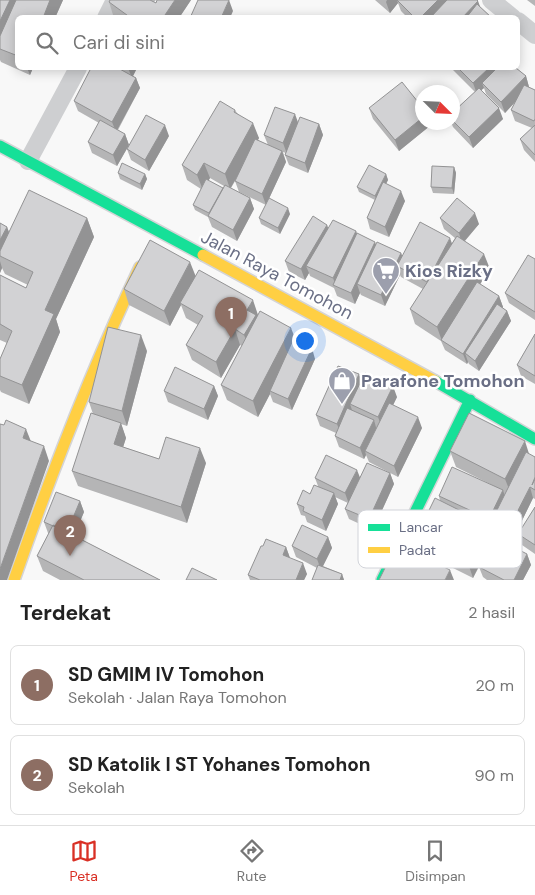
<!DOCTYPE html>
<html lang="id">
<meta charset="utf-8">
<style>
body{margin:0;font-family:"DM Sans",sans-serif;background:#f6f6f6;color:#222}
.compass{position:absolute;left:415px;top:85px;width:45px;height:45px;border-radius:50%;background:#fff;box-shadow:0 2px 12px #0003;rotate:114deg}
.you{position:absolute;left:304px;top:340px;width:18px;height:18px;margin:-12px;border:4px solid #fff;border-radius:50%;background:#1a73e8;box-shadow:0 0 0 8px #1a73e833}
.badge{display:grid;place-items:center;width:32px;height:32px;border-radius:50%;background:#d93025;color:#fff;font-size:16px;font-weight:700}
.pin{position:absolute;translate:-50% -41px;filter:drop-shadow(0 1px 2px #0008)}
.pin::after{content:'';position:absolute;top:26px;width:18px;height:15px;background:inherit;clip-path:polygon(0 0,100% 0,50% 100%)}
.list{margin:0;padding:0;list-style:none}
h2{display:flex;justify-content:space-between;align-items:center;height:65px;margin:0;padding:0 20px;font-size:21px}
h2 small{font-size:16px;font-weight:400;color:#767676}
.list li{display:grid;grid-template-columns:32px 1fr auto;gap:15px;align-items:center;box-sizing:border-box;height:80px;margin:0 10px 10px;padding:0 10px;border:1px solid #e0e0e0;border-radius:8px}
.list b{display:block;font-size:19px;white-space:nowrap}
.list p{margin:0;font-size:16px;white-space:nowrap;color:#767676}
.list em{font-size:16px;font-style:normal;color:#767676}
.icon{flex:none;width:28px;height:28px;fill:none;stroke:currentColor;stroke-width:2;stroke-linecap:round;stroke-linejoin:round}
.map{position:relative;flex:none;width:535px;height:580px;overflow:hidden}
.search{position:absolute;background:#fff;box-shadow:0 2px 12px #0003;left:15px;right:15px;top:15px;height:55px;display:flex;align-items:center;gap:12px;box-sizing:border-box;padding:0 18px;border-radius:8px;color:#767676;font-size:19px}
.sheet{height:245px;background:#fff}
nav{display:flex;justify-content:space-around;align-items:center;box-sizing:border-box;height:70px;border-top:1px solid #e0e0e0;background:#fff;font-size:14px;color:#767676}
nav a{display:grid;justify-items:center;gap:2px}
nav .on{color:#d93025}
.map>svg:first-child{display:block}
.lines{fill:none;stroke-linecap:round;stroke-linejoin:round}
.fast-casing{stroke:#d4d4d6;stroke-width:14}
.slow-casing{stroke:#d4d4d6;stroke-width:14}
.street{stroke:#cecfd1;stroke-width:18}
.fast{stroke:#16e098;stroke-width:11}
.slow{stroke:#ffcf43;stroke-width:11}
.wall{fill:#b5b5b6;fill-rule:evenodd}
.shaded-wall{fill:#939394}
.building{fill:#d2d2d4;stroke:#939394}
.labels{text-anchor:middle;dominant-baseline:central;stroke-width:5;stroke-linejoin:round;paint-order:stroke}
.poi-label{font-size:18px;font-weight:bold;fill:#6a6f85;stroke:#fff;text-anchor:start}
.street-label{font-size:18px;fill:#6a6f85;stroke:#fff}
.key{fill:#fff;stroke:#d2d4da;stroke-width:1}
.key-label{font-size:14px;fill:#6a6f85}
</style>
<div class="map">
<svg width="535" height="580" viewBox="0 0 535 580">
<rect width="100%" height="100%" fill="#f8f8f8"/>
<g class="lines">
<defs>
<path id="fast" d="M0 146 203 255
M435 381 535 439
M382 580 470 400"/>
<path id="slow" d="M203 255 435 381
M14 580C51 474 92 368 140 267"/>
</defs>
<!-- fast casing -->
<use href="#fast" class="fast-casing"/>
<!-- slow casing -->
<use href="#slow" class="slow-casing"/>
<!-- street -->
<path class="street" d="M491 0 513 18
M106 18 115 0
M518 21 535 35
M28 161 78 68"/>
<!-- fast -->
<use href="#fast" class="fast"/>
<!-- slow -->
<use href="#slow" class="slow"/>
</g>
<!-- wall -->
<path class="wall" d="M0 0H63L55 18H18V68H33L30 75 1 62 0 60Z
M110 0H156L154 2 156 3 191 0 179 18H114L109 2Z
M375 0H477L480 7 492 18H408L401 11 398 3 390 13Z
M527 0H535V6Z
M91 68H137L133 76 136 78 140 88 118 130 125 134 129 145 117 166 92 153 88 142 99 123 78 111 74 101Z
M451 68H516L526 76 529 87 535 90V162L524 150 520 139 532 128 515 121 511 110 515 102 505 113 486 94 484 88 481 90 503 119 473 148 453 127 451 122H452V113L475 92Z
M369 108 422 122H431V125L399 151 373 119Z
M235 110 237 113 259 138 258 140 268 145 264 135 298 122 319 124 323 135 308 173 289 165 285 155 286 153 283 152 286 162 267 203 290 214 280 234 261 224 259 218 266 205 239 192 235 181 238 176 231 188 250 198 254 209 237 241 212 227 208 217 195 210 193 205 201 189 187 180 182 165ZM210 178 224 186 223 188 208 181Z
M169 136 149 171 131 160 127 149Z
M454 167 456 173 454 194 433 193 431 187Z
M118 173 145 174 147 179 142 190 120 179Z
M386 174 388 180 386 184 405 201 389 237 370 229 367 218 375 200 359 192 357 187Z
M87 218 94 237 56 319 60 332 29 404 1 392 0 390V359L7 343 0 340V275L26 288 28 285 5 274 2 268 0 273V223L7 227 9 232Z
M440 218 479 224 465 241 490 269 480 284 499 296 503 307V308L507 311 511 321 479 371 469 364 468 362 467 364 445 350 441 341 415 324 410 309 423 289 401 277 400 275 385 306 361 295 360 293 355 304 337 296 334 288 310 276 309 273 305 280 289 272 285 261 327 225 328 229 356 231 357 234 376 244 401 253 402 256 452 243 455 238 444 229Z
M535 259V320L509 303 505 293Z
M196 277 258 315 296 341 315 359 292 410 273 402 270 394 258 417 227 400 221 385 242 346 240 345 221 378 192 360 186 345 198 325 186 318 181 305 170 326 129 305 124 289Z
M535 334V384L521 376 517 365Z
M147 351 127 426 121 424 126 438 123 447 159 459 206 463 187 523 78 486 72 471 93 414 89 402Z
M361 380 397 397 393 405 422 428 398 477 369 462 366 455 364 459 339 447 335 436 336 433 320 426 316 415Z
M214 386 218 396 208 420 168 402 164 391Z
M450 451 529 454 535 457V499L533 498 515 535 498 527 497 523 493 530 488 528 492 539 480 564 527 554 531 565 523 580H487L483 577 479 567 473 578 421 552 416 537 440 501 439 496 490 484 456 467Z
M390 473 394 484 373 530 349 519 345 509 348 503 335 497 338 504 326 531 307 522 305 516 301 515 297 504 310 494 318 486 315 478 360 477Z
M80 501 84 512 74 536 160 580H60L43 571 37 556 49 533H48L44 522Z
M535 507V554L522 545 518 534Z
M328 537 332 548 323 566 342 574 344 580H312L317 568 296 557 292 546Z
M263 546 286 547 290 558 307 574 304 580H250L248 575Z"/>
<!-- shaded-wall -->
<path class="shaded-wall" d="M10 0H22L0 49V21Z
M50 0H63L55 18H43Z
M175 0H191L179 18H163Z
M229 0 233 11 230 18H221Z
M387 0H401H397L398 3 390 13 386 2Z
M438 0H452L435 18H420Z
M478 1 482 12 476 18H462Z
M27 68H33L30 75Z
M128 68H137L132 78Z
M489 68H500L482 83 484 88 477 94 473 83Z
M526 76 529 87 505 113 501 102Z
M136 78 140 88 116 132 112 122Z
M499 108 503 119 473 148 469 137Z
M295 114 299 125 287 154 283 143Z
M422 118V122H431V125L399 151 395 140Z
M253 123 259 138 230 189 225 174Z
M319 124 323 135 308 173 305 163Z
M165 125 169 136 149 171 145 160Z
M125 134 129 145 117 166 113 155Z
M282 151 286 162 266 205 262 194Z
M204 163 210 178 203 190 197 175Z
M454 167 456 173 454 194 452 188Z
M145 174 147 179 142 190 140 184Z
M386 174 388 180 377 201 375 196Z
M401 191 405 201 389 237 385 227Z
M250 198 254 209 237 241 233 230Z
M288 208 290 214 280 234 278 228Z
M475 213 479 224 462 244 459 233Z
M87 218 94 237 56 319 60 332 29 404 22 385 45 310Z
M327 225 331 236 306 266 309 273 305 280 301 269Z
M7 227 14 246 0 256V240Z
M356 231 360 242 336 286 333 278Z
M450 238 454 249 427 282Z
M375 242 379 253 357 284 360 293 355 304 351 293Z
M401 253 405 263 397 266 400 275 385 306 381 295Z
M484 254 490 269 443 341H442L437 327Z
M0 261 2 268 0 273Z
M190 262 196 277 180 303 181 305 170 326 164 311Z
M499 296 503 307 471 358 465 353 468 362 467 364 463 354Z
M253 300 258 315 250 350 244 335 247 310Z
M507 311 511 321 479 371 475 361Z
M291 328 297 343 270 391V394L258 417 253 401Z
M235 329 240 345 221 378 216 362Z
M141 335 147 351 127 426 122 411Z
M312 348 315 359 292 410 288 399Z
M359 374 363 385 350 404 352 410 341 435 337 424Z
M214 386 218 396 208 420 204 409Z
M393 386 397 397 382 428 378 417Z
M418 417 422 428 398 477 394 466Z
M374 420 377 431 365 451 366 455 364 459 360 448Z
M121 423 126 438 119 460 114 444Z
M26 429 32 444 23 438Z
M525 441 530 457 511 494 505 479Z
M44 446 49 461 7 580H0V569Z
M200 448 206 463 187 523 181 507Z
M357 470 361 480 349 504 345 493Z
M390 473 394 484 373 530 369 519Z
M530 487 533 498 515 535 511 524Z
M503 490 506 500 494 516 497 523 493 530 489 519Z
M334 493 338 504 326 531 322 520Z
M80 501 84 512 71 543 67 532Z
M487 524 492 539 473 578 468 563Z
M328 537 332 548 321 570 317 559Z
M286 547 290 558 283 555Z
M527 554 531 565 523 580H514Z
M303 563 307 574 304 580H296Z
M450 570 454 580H445Z
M342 574 344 580H340Z"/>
<!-- building -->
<path class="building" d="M0 0H10L0 21Z
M16 0H50L43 18H18V56L0 49V36Z
M110 0H150L156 3 157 0H175L163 18H131L109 2Z
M198 0H229L221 18H190Z
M397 0H438L420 18H415Z
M447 0H477L478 1 462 18H430Z
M477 4 492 18H466Z
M91 68H118L136 78 112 122 74 101Z
M458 68H489L473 83Z
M497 68H516L526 76 501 102 482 83Z
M402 82 422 107V118L395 140 369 108Z
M524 85 535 90V119L534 121 511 110Z
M479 88 499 108 469 137 452 120V113Z
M220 101 235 110 234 112 253 123 225 174 204 163 197 175 182 165Z
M275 107 295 114 283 143 264 135Z
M146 115 165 125 145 160 127 149Z
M300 117 319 124 305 163 285 155Z
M100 120 125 134 113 155 88 142Z
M535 125V155L520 139Z
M255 139 282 151 262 194 235 181Z
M122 163 145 174 140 184 118 173Z
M369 165 386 174 375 196 357 187Z
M432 166 454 167 452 188 431 187Z
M206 179 223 188 209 213 193 205Z
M383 182 401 191 385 227 367 218Z
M225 185 250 198 233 230 208 216Z
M29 190 87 218 45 310 54 314 22 385 0 376V359L12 331 0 324V275L26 288 33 272 0 256V251Z
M269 198 288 208 278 228 259 218Z
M457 198 475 213 459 233 440 218Z
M313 216 327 225 301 269 285 261Z
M333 220 356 231 333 278 306 266Z
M420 222 450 238 427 282 397 266Z
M0 223 7 227 0 240Z
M357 233 375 242 351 293 333 285Z
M457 236 484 254 437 327 410 309Z
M150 240 190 262 164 311 124 289Z
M377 242 401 253 381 295 357 284Z
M528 255 535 259V312L505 293Z
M199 270 253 300 247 310 256 315 244 335 235 329 216 362 186 345 203 316 180 303Z
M477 282 499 296 463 354 441 340Z
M497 304 507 311 475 361 465 353Z
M260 311 291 328 253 401 221 385Z
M108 327 141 335 122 411 89 402Z
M535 334V376L517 365Z
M293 340 312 348 288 399 270 391Z
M338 366 359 374 337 424 316 415Z
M175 367 214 386 204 409 164 391Z
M365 373 393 386 378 417 350 404Z
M389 403 418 417 394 466 365 451Z
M347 408 374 420 360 448 335 436Z
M91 413 121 423 114 444 159 459 166 437 200 448 181 507 72 471Z
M469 413 525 441 505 479 450 451Z
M6 420 26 429 23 438 44 446 0 569V424L4 425Z
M526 452 535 457V477L532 485 535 479V490L530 487 511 524 494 516Z
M326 455 357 470 345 493 315 478Z
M367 463 390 473 369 519 345 509Z
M452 467 503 490 489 519 439 496Z
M314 485 334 493 322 520 303 511 304 507 297 504 303 490 310 494Z
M56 492 80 501 67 532 44 522Z
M435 498 487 524 468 563 416 537Z
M535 507V545L518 534Z
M53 525 160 580H84L37 556Z
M302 525 328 537 317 559 292 546Z
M494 537 527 554 514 580H504L479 567Z
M266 539 286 547 283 555 303 563 296 580H260L248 575 261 546H263Z
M397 544 450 570 445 580H379Z
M318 565 342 574 340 580H312Z
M192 568 217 580H186Z"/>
<!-- icons -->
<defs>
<symbol id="supermarket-pin" viewBox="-11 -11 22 30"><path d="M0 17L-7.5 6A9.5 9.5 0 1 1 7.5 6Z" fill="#9c9fad" stroke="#fff"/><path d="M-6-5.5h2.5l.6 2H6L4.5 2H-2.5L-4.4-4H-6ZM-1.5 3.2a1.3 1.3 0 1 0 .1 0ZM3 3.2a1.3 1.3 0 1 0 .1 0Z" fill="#fff"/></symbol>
<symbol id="shop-pin" viewBox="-11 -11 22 30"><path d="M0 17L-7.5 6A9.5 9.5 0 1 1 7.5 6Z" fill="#9c9fad" stroke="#fff"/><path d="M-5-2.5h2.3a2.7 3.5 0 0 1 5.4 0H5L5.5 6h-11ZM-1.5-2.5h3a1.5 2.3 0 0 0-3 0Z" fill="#fff"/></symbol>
</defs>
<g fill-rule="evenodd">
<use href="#supermarket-pin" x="370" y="255" width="32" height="43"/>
<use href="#shop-pin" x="326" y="365" width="32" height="43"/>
</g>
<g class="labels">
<!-- poi labels -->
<g class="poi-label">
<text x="405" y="271">Kios Rizky</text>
<text x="361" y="381">Parafone Tomohon</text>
</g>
<!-- street labels -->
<g class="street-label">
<text transform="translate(277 275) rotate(28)">Jalan Raya Tomohon</text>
</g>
</g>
<!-- legend -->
<rect x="358" y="510" width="164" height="58" rx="8" class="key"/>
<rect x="368" y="524" width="22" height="7" fill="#16e098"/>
<rect x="368" y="547" width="22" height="6" fill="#ffcf43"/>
<g class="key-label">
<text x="399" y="532">Lancar</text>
<text x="399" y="555">Padat</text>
</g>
</svg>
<svg class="compass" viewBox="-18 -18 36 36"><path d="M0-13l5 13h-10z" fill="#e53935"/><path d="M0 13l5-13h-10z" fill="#767676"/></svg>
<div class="you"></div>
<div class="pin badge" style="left:231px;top:338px;background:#8d6e63">1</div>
<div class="pin badge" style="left:70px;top:556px;background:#8d6e63">2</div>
<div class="search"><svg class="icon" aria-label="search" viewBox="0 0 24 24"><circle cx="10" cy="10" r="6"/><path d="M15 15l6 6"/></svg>Cari di sini</div>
</div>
<section class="sheet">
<h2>Terdekat<small>2 hasil</small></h2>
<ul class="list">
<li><span class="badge" style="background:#8d6e63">1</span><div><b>SD GMIM IV Tomohon</b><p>Sekolah · Jalan Raya Tomohon</p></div><em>20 m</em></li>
<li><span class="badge" style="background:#8d6e63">2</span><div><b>SD Katolik I ST Yohanes Tomohon</b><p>Sekolah</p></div><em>90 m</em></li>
</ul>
</section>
<nav>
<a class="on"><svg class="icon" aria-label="map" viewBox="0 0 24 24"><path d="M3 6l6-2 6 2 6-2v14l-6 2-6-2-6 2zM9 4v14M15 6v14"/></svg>Peta</a>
<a><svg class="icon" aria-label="directions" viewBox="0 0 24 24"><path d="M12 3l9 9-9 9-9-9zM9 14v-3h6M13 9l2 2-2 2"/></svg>Rute</a>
<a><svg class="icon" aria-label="saved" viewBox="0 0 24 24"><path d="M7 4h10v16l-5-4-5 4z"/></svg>Disimpan</a>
</nav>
